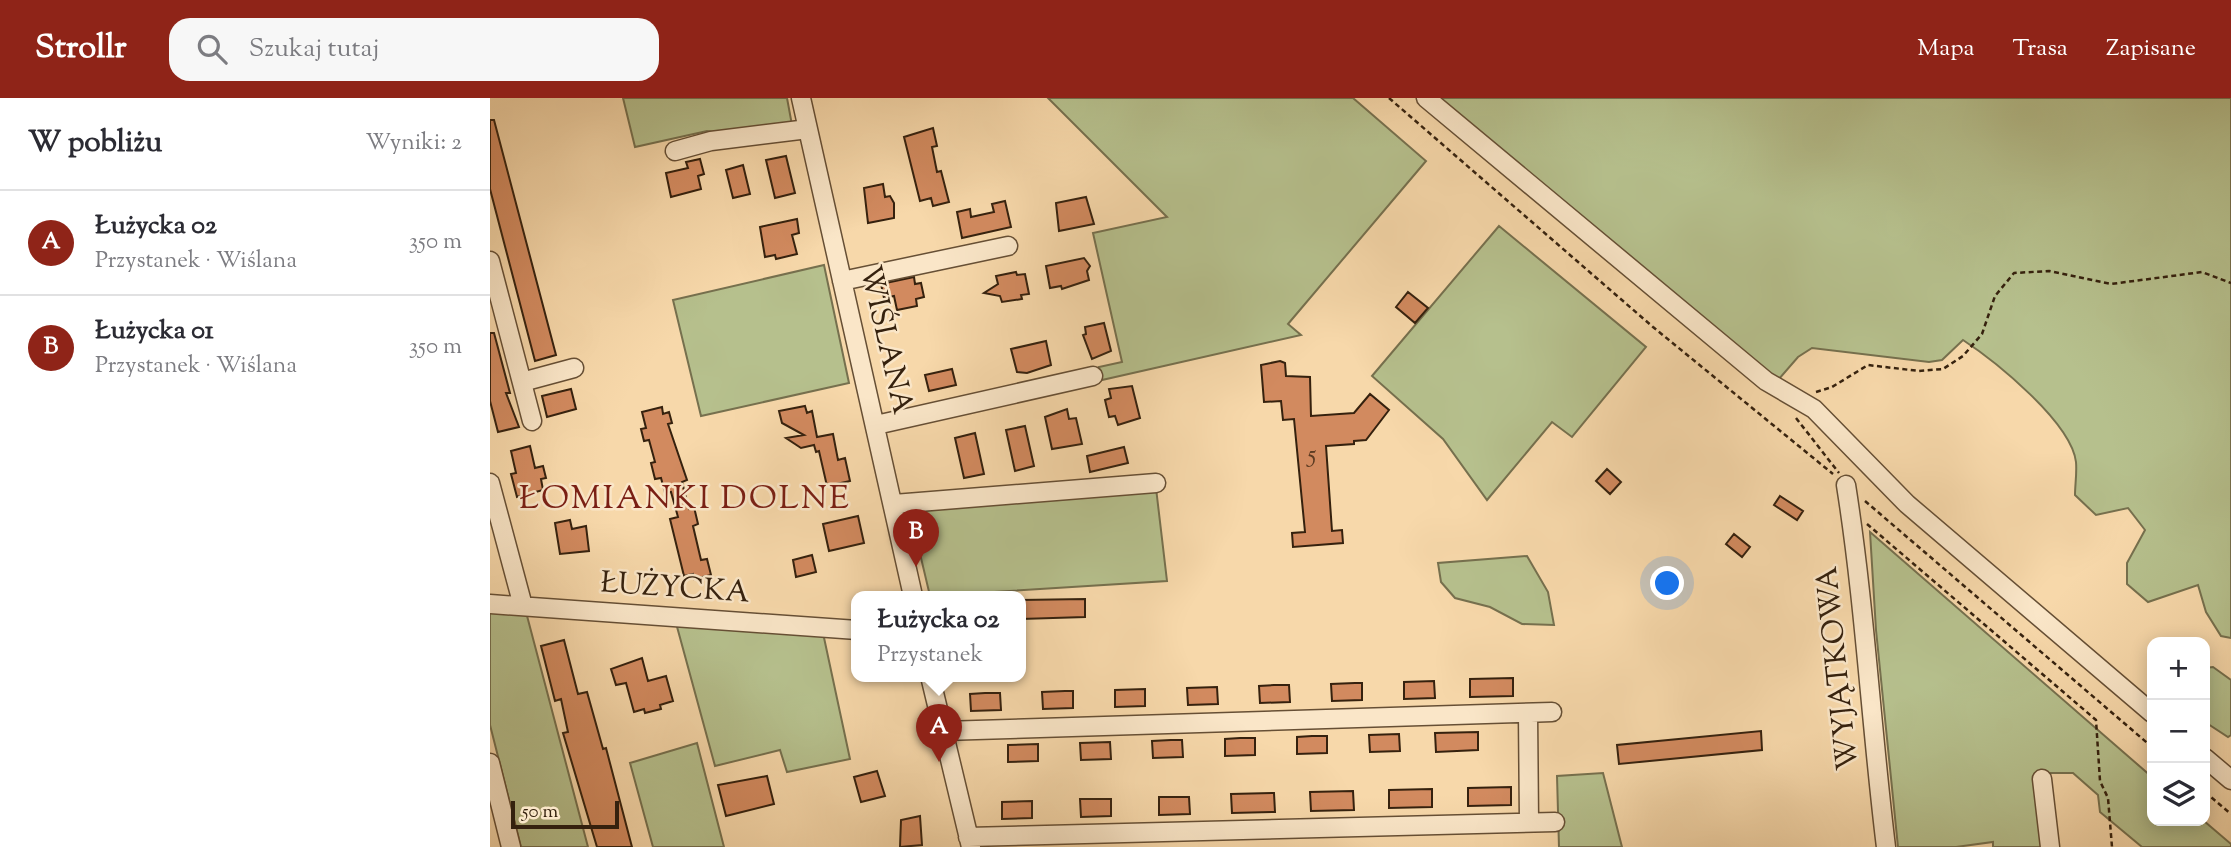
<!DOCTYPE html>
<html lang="pl">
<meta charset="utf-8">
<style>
body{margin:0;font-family:"Sorts Mill Goudy",serif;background:#f7f7f7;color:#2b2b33}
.controls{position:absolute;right:21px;bottom:21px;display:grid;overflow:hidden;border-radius:14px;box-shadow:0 4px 18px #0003}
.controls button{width:63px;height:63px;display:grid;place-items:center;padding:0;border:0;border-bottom:2px solid #e1e1e2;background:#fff;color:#2b2b33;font:35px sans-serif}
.scale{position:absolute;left:21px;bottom:18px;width:108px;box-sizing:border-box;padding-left:7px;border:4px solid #35210e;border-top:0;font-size:19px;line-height:24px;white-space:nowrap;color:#35210e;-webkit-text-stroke:5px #fae6c8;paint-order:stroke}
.you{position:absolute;left:1178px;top:486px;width:24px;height:24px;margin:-18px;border:5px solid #fff;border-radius:50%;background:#1a73e8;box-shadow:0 0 0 10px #1a73e833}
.badge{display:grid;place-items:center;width:46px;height:46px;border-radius:50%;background:#8f2418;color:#fff;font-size:23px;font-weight:700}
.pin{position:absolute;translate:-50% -58px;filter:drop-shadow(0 2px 4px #0008)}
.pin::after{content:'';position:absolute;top:37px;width:24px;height:21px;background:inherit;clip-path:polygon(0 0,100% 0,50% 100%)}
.popup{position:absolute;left:361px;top:493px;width:175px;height:91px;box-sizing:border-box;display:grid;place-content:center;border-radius:14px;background:#fff;filter:drop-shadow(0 2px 5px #0005);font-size:23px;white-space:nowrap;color:#7c7c81}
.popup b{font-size:26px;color:#2b2b33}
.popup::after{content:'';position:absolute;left:50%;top:100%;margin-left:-14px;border:14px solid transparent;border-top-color:#fff}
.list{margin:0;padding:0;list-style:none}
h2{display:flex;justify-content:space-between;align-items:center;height:91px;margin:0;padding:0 28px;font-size:30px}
h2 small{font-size:23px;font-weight:400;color:#7c7c81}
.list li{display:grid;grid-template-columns:46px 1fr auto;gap:21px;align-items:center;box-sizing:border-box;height:105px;padding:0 28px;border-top:2px solid #e1e1e2}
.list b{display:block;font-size:26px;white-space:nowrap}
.list p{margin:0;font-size:23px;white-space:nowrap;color:#7c7c81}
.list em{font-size:23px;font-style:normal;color:#7c7c81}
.icon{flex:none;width:38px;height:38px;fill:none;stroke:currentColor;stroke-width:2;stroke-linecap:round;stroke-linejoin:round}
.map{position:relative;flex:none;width:1741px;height:749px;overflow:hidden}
header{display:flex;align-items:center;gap:42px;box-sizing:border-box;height:98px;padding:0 35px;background:#8f2418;color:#fff}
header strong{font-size:33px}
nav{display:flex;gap:38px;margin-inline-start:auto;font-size:24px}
.search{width:490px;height:63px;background:#f7f7f7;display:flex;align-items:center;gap:18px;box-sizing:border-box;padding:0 24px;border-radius:21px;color:#7c7c81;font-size:26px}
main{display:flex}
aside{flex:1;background:#fff}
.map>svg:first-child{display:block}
.green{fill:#b6c08d;stroke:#76704e;stroke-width:2}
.building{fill:#d28a5f;stroke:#35210e;stroke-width:2}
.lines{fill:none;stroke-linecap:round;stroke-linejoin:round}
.minor-casing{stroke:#664f35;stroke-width:21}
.path{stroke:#35210e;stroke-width:2.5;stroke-dasharray:5 3.5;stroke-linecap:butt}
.minor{stroke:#fae6c8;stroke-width:18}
.labels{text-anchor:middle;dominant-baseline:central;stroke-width:5;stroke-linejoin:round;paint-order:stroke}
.number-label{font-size:26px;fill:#5c3b22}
.street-label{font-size:30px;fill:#35210e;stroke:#fae6c8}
.quarter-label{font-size:33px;letter-spacing:2px;fill:#7a1f14;stroke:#fae6c8}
</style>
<header>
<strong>Strollr</strong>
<div class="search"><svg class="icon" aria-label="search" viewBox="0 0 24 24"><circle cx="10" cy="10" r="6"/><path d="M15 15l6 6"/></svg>Szukaj tutaj</div>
<nav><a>Mapa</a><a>Trasa</a><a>Zapisane</a></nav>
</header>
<main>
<aside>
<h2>W pobliżu<small>Wyniki: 2</small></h2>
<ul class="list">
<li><span class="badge">A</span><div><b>Łużycka 02</b><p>Przystanek · Wiślana</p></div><em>350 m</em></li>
<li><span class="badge">B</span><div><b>Łużycka 01</b><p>Przystanek · Wiślana</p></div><em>350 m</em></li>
</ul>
</aside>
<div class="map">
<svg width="1741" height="749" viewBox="0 0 1741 749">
<rect width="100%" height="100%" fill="#f7d8aa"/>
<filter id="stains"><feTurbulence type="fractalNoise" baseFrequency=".00286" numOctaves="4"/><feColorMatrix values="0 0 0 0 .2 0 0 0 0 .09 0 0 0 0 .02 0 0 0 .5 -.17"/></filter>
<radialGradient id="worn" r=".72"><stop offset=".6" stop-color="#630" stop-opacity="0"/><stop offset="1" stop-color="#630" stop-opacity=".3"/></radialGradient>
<!-- green -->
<path class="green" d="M133 0H297L302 27 245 37 217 33 145 49Z
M558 0H863L936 63 798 226 811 237 612 282 609 269 632 264 603 135 677 119Z
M942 0H1741V540L1731 538 1716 514 1708 487 1658 504 1637 486V465L1655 432 1638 410 1606 417 1585 397C1585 387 1587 375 1586 364 1581 324 1505 263 1473 242L1452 262 1439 264 1322 250 1308 259 1288 282Z
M1009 128 1156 249 1082 339 1062 324 997 402 953 341 882 278Z
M334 167 359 285 211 318 183 202Z
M666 390 677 483 440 498 419 409Z
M1380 434 1662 679V723H1714L1741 746V749H1652L1610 714 1608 697 1583 675H1548L1556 749H1503V744L1466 749H1408L1386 532Z
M1037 458 1058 494 1064 527 1032 526 1000 509 965 500 951 484 948 465Z
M0 514H36L98 749H31L0 627Z
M186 525 333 535 360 661 297 674 290 652 225 668Z
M1723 569 1741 582V637L1738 639 1715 624V570Z
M207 645 234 749H163L140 665Z
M1113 675 1132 749H1069L1067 678Z"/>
<!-- building -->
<path class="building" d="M0 22H4L66 257 45 263 0 91Z
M443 30 447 48 442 49 447 74 451 73 459 104 443 108 441 100 430 103 414 39Z
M296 58 305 95 285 100 276 62Z
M210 61 214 76 208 78 211 91 181 99 176 75 198 70 196 64Z
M253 67 260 96 243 100 236 72Z
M393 86 395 99 400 98 404 105V120L378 125 374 90Z
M596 99 604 126 569 133 566 105Z
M515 103 521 129 472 140 467 114 480 111 481 119 504 114 502 106Z
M307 121 309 135 302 137 307 156 286 161 285 157 275 159 270 129Z
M594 160 600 168 597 173 599 182 572 191 571 188 560 190 556 168Z
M526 174 527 177 535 176 539 196 531 197 532 201 512 204 510 198 494 195 508 186 506 178Z
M424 179 425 186 431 185 434 199 426 201 427 208 407 212 404 198 394 200 391 186Z
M918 194 938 210 925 225 906 209Z
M614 225 621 253 602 261 593 237 596 236 595 229Z
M0 235H4L20 295H16L29 329 8 334 0 303Z
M556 243 561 267 537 275 527 274 521 251Z
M790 263 795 265 796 278 820 279 821 318 864 315 880 296 899 312 876 342 864 343V346L836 348 842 433 852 432 853 445 803 449 802 435 815 434 804 321 793 322 791 303 774 304 771 267Z
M462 271 466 287 439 293 435 277Z
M642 288 650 320 628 327 625 318 619 319 615 302 621 300 619 291Z
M81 291 86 311 57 319 52 298Z
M315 308 317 315 322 313 327 339 343 336 348 362 355 360 360 383 337 388 329 353 326 354 324 347 311 350 296 340 314 337 292 325 289 313Z
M172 309 173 316 179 314 182 325 178 326 197 382 192 384 199 411 204 409 208 426 203 428 211 462 217 461 221 477 204 481 203 476 194 478 180 421 188 419 181 394 175 395 171 380 165 381 161 365 165 364 159 342 154 343 151 331 156 330 152 314Z
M577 311 579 321 586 320 592 346 562 351 555 319Z
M535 328 544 368 525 373 516 332Z
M485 335 494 376 474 380 465 340Z
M40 348 45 370 53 368 56 380 51 381 53 392 27 399 21 376 26 375 21 353Z
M634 349 638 365 600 374 597 358Z
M1117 371 1131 384 1120 396 1106 383Z
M1290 398 1313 413 1307 422 1284 407Z
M368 418 374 445 339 453 333 426Z
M80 422 82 431 96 428 99 453 70 456 65 425Z
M1244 436 1260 449 1252 459 1236 446Z
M322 457 326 474 306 479 303 462Z
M595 501V519L531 521V502Z
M74 542 88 596 97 594 113 651 116 650 142 749H107L73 635 78 634 71 601 65 603 51 548Z
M152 560 158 583 176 578 183 603 170 607 171 611 155 615 154 611 144 614 136 585 126 587 121 571Z
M1023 580V598L980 599V581Z
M944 583 945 600 914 601V584Z
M865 585H872V602L842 603 841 586Z
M784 587H799L800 604 770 605 769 588Z
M727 589 728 606 698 607 697 590Z
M655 591V608L625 609V592Z
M575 593H583V610L553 611 552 594Z
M495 595H510L511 612 481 613 480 596Z
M1271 633 1272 652 1129 666 1127 647Z
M988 634V652L946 654 945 635Z
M909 636 910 653 880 654 879 637Z
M822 638H837V655L807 656V639Z
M750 640H765V657L735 658V641Z
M681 642H692L693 659 663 660 662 643Z
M620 644 621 661 591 662 590 645Z
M548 646V663L518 664V647Z
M387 673 395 698 371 704 364 679Z
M277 678 284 706 236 718 228 687Z
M1021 689V707L978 708V690Z
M942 691V709L899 710V692Z
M863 693 864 712 821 713 820 694Z
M784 695 785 714 742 715 741 696Z
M669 699H699L700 716 669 717Z
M590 701H621V718L591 719Z
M542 703V720L512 721V704Z
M430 718 432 747 410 749 411 722Z"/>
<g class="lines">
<defs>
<path id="minor" d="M311 0 423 498
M936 0 1276 283 1324 311 1417 406 1662 615
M185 53 221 43 318 31
M0 163 42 323
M352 183 518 148
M32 284 84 270
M386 327 603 278
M0 385 33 508
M1356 387C1375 507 1381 628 1396 749
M404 406 666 385
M0 506 367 532
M440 578 481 749
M1038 615 1039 724
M453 633 1062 614
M1715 660 1741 682
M0 665 21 749
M1552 681 1560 749
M478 739 1065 724"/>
</defs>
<!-- minor casing -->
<use href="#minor" class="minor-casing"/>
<!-- path -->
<path class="path" d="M899 0 1163 229 1343 376
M1326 294 1342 289 1378 267 1429 273 1453 271 1473 258 1492 236 1505 198 1524 175 1559 173 1621 186 1712 174 1741 185
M1306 320 1349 375
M1375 403 1662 649
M1377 426 1606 622 1610 683 1618 700 1622 749
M1715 694 1741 716"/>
<!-- minor -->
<use href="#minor" class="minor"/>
</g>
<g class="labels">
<!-- number labels -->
<g class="number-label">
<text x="822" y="357">5</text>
</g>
<!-- street labels -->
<g class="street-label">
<text transform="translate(395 242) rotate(77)">WIŚLANA</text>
<text transform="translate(185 491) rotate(4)">ŁUŻYCKA</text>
<text transform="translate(1349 570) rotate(-96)">WYJĄTKOWA</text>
</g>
<!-- quarter labels -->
<g class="quarter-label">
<text x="195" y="402">ŁOMIANKI DOLNE</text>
</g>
</g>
<rect width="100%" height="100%" filter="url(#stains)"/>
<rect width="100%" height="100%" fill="url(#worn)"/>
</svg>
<div class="controls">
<button>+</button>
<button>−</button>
<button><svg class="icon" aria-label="layers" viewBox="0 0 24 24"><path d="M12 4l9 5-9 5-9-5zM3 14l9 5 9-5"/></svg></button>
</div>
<div class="scale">50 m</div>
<div class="you"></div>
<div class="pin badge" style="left:449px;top:664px">A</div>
<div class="popup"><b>Łużycka 02</b>Przystanek</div>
<div class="pin badge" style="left:426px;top:469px">B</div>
</div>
</main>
